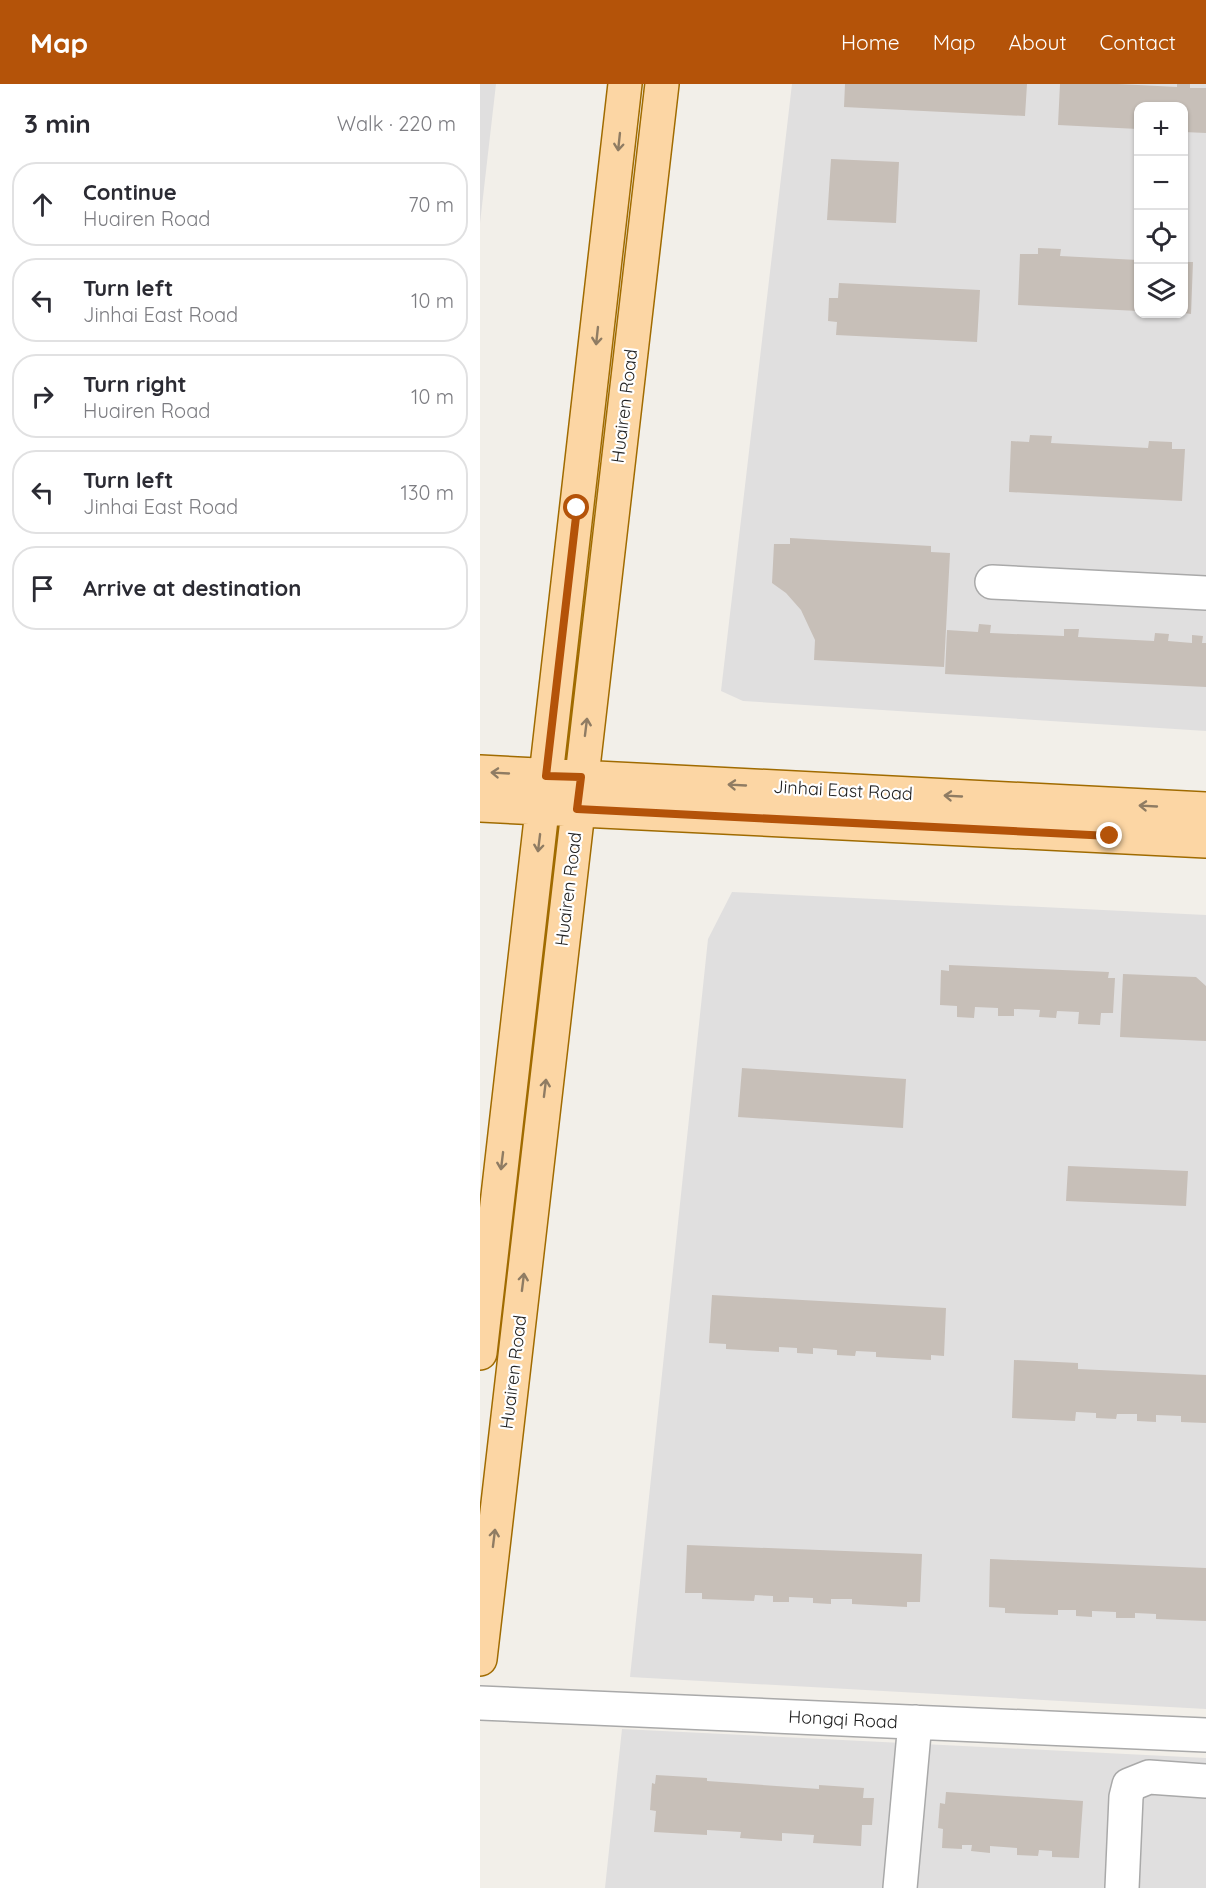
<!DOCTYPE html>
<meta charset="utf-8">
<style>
body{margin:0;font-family:Quicksand,sans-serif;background:#f2f2f3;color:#2b2b33}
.controls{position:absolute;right:18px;top:18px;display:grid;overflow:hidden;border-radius:12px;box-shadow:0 2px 4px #0004}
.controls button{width:54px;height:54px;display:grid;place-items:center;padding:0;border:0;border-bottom:2px solid #e1e1e2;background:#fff;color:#2b2b33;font:30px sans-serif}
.stop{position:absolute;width:18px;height:18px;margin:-14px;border:4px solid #b45309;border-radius:50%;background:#fff}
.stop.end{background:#b45309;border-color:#fff;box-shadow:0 2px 6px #0008}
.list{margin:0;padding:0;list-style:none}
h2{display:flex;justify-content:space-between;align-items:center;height:78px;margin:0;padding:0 24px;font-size:26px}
h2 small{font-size:20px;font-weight:400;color:#7c7c81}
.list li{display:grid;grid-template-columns:39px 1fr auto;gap:18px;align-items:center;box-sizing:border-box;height:84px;margin:0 12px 12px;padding:0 12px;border:2px solid #e1e1e2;border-radius:24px}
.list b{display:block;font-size:22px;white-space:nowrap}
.list p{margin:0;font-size:20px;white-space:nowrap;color:#7c7c81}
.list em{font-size:20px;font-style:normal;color:#7c7c81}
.icon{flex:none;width:33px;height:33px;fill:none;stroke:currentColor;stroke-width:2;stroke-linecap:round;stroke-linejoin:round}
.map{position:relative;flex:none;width:726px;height:1804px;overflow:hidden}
header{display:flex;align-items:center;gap:36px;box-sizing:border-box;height:84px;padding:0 30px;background:#b45309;color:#fff}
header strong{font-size:28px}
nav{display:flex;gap:33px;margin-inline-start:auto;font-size:21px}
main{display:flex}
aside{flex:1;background:#fff}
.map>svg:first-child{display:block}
.residential{fill:#e0dfdf;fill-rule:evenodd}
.building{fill:#c7bfb8}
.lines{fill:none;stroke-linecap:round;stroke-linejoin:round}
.minor-casing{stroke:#a9a9a9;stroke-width:36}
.major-casing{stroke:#a06b00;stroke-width:36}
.minor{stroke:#fff;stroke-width:33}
.major{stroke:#fcd6a4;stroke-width:33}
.oneway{stroke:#8f7c63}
.route{stroke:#b45309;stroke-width:8}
.labels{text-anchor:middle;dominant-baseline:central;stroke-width:4.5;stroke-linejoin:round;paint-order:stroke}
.street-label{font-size:18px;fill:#222;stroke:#fff}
</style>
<header>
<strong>Map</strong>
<nav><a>Home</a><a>Map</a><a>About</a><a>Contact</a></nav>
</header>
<main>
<aside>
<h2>3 min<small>Walk · 220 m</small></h2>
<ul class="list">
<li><svg class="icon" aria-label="ahead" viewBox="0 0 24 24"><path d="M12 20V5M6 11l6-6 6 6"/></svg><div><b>Continue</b><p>Huairen Road</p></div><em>70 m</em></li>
<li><svg class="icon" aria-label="left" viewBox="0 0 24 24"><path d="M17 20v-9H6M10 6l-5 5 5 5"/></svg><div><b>Turn left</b><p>Jinhai East Road</p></div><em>10 m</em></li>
<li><svg class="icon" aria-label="right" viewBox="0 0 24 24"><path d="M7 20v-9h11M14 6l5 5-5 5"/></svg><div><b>Turn right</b><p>Huairen Road</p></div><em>10 m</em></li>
<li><svg class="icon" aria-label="left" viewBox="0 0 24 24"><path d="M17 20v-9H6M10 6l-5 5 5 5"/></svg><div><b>Turn left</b><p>Jinhai East Road</p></div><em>130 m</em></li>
<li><svg class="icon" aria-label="arrive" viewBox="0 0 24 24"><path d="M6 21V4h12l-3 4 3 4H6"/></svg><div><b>Arrive at destination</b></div></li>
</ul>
</aside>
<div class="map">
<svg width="726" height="1804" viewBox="0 0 726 1804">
<rect width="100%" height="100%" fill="#f2efe9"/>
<!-- residential -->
<path class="residential" d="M0 0H16L0 139Z
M312 0H726V647L263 617 241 607ZM658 22H704V230H658Z
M252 808 726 831V1625L150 1593 228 855Z
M142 1645 726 1674V1804H125Z"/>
<!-- building -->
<path class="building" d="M365 0H547L545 32 364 23Z
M580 0H638L697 3V0H710V4H726V49L704 48V22H658V45L578 41Z
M351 75 419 78 416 139 347 136Z
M558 164 581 165 580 172 658 176V227L538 221 540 170H558Z
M704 178H713L711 230 704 229Z
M359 199 500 206 497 258 356 251 357 238 348 237 349 214H358Z
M550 351 572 352 571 359 668 364 669 357 692 358V365H705L702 417 529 408 531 357 549 358Z
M310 454 451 462V468L470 469 464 583 334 576 335 556 321 526 306 509 292 499 294 460H310Z
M499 540 511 541 510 549 584 552V545H599L598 553 674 557 675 549 689 550 688 557 712 559V551L723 552 722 559H726V603L465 590 467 546 498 548Z
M469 881 629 888 628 894H635L633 929H621L620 941 598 940 599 928 577 927 576 934 559 933 560 926 534 925V932H518V924L495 923 494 934 477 933V922L460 921 461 886 469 887Z
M643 890 716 893 726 902V957L640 953Z
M262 984 426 995 423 1044 258 1033Z
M588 1082 708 1087 706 1122 586 1117Z
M232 1211 466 1224 464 1272 451 1271V1276L396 1273V1268L376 1267 375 1272 357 1271V1266L333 1264V1270L317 1269V1264L299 1263V1268L246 1265V1260L229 1259Z
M534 1276 598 1279V1285L726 1291V1339L701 1338V1332L676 1331V1338L657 1337V1330H637L636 1335 616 1334V1329L596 1328 595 1337 532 1334Z
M207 1461 442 1470 440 1518H427V1523L372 1520V1515H351V1520L333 1519V1514L309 1513V1518H293V1512L275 1511 274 1517 222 1515V1509H205Z
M510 1475 726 1484V1537L676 1535V1530L655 1529V1534H636V1528L612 1527V1533L596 1532V1526H578V1531L525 1529V1524L509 1523Z
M176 1691 227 1694V1697L339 1705V1701L384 1704 383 1714H394L392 1741H382L381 1762 333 1759 334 1751 302 1749V1757L260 1754 261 1748 227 1746V1751L174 1748 176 1727 170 1726 172 1699 175 1700Z
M466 1708 603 1717 599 1774 572 1773V1767L559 1766 558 1772 537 1771V1764L510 1762V1769L491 1767 492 1761H482V1765L462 1764 463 1745 458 1744 460 1719 465 1720Z"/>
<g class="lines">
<defs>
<path id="minor" d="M512 498 726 509
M0 1619 726 1651
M420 1804 435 1638
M642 1804 646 1713 649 1701 669 1693 726 1697"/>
<path id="major" d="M0 688 726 725
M0 721 726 757
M0 1269 145 0
M0 1575 182 0"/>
</defs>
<!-- minor casing -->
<use href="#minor" class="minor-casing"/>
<!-- major casing -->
<use href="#major" class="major-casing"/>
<!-- minor -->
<use href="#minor" class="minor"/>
<!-- major -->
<use href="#major" class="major"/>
</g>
<!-- one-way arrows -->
<defs><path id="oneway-shaft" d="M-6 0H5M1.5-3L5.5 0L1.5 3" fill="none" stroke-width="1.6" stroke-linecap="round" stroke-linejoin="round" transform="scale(1.5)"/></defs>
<g class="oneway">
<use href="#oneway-shaft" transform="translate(139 58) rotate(96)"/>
<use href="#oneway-shaft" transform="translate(117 252) rotate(96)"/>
<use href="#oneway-shaft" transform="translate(106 643) rotate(-83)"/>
<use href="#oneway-shaft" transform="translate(20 689) rotate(-177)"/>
<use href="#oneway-shaft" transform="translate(257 701) rotate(-177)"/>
<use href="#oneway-shaft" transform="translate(473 712) rotate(-177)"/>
<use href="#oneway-shaft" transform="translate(668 722) rotate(-177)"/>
<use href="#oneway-shaft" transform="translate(59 759) rotate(97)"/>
<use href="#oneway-shaft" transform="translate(65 1004) rotate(-83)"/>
<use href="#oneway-shaft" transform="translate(22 1077) rotate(97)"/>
<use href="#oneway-shaft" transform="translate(43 1198) rotate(-83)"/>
<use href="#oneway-shaft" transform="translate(14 1454) rotate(-83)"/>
</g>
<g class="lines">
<!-- route -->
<path class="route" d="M97 424 66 692 101 693 97 725 630 752"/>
</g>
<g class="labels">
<!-- street labels -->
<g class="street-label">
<text transform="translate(144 322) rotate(-83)">Huairen Road</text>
<text transform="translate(363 706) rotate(3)">Jinhai East Road</text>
<text transform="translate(88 805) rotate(-83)">Huairen Road</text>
<text transform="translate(33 1288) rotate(-83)">Huairen Road</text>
<text transform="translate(363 1635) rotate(3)">Hongqi Road</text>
</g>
</g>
</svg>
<div class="controls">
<button>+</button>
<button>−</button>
<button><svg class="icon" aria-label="locate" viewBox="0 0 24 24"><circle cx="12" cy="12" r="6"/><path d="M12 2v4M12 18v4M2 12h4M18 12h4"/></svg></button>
<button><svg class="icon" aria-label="layers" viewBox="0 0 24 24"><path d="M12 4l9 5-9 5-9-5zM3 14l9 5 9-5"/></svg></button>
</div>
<div class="stop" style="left:97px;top:424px"></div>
<div class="stop end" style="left:630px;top:752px"></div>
</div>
</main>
